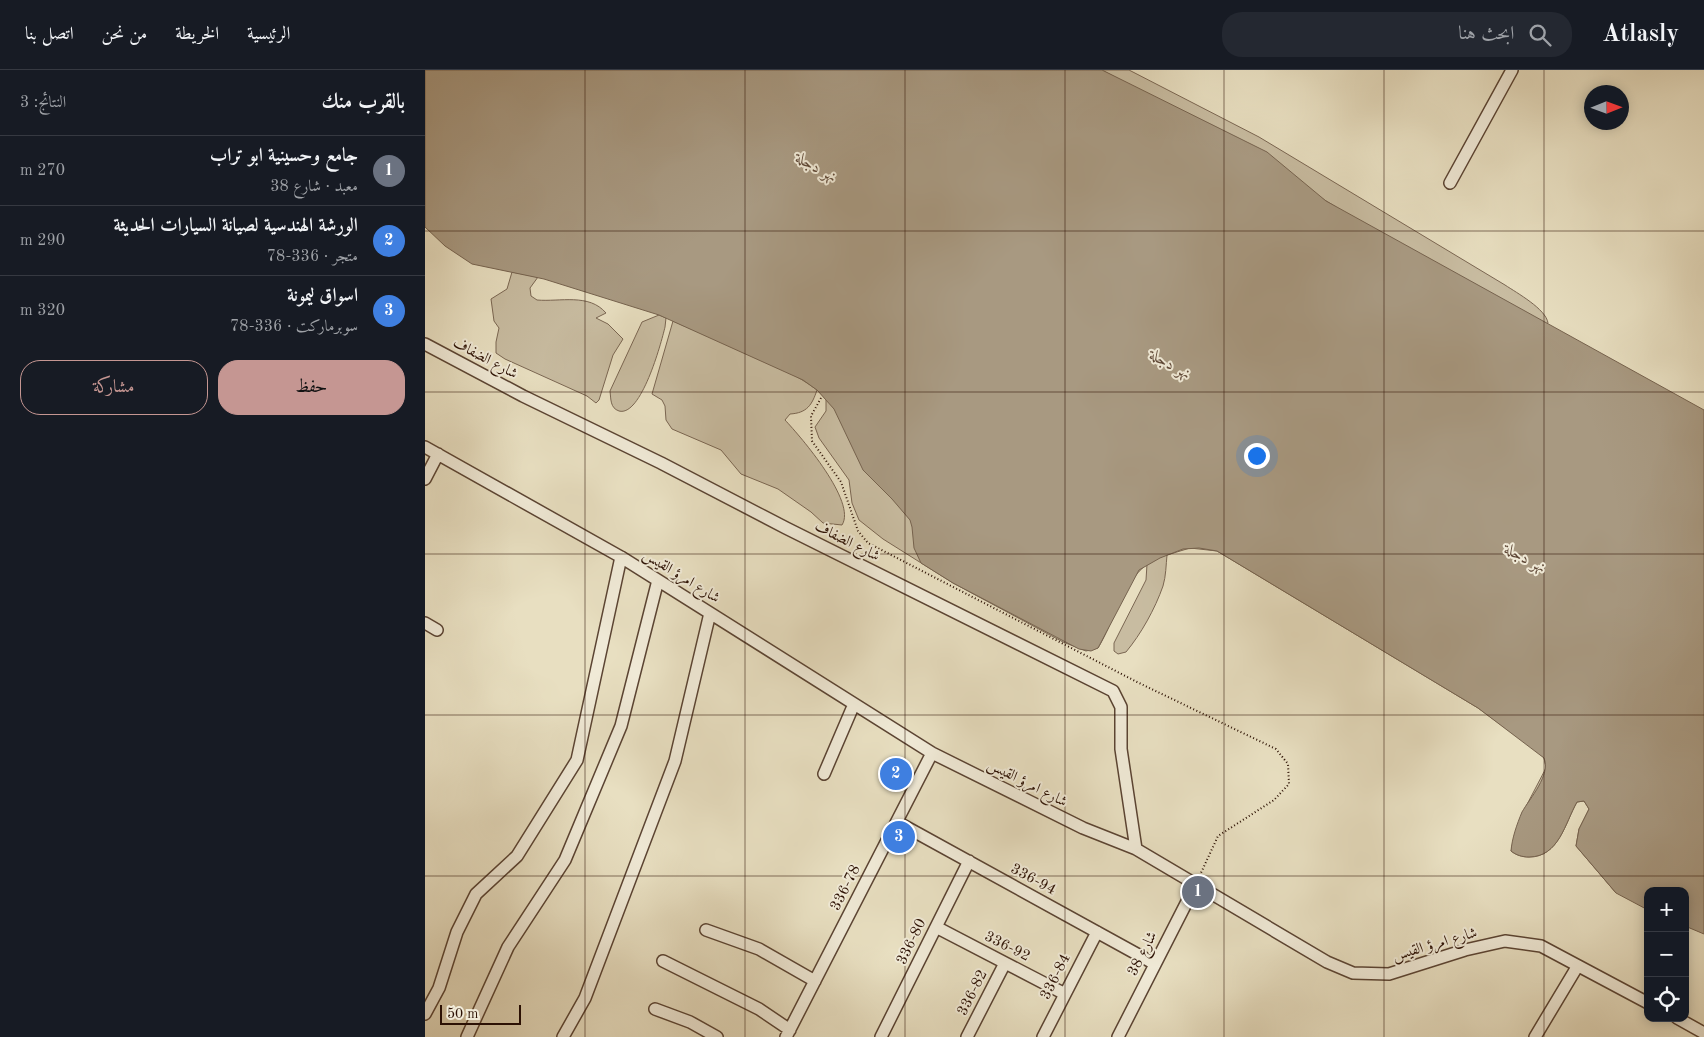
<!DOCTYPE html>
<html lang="ar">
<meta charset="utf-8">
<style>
body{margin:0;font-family:"Old Standard TT",Amiri,serif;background:#242831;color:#f1f3f6;direction:rtl}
.controls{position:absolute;right:15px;bottom:15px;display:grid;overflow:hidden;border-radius:10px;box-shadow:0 2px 12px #0003}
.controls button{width:45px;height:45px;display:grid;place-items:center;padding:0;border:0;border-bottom:1px solid #363941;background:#171b24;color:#f1f3f6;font:25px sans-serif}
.compass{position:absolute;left:1159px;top:15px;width:45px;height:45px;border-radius:50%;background:#171b24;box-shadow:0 2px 12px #0003;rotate:89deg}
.scale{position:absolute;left:15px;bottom:12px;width:81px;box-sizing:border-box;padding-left:5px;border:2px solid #2c1104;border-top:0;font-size:14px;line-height:18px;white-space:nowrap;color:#2c1104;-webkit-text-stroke:4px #f0ead7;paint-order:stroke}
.you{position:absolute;left:831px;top:385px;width:18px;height:18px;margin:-12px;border:4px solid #fff;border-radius:50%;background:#1a73e8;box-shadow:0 0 0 8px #1a73e833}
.badge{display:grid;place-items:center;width:32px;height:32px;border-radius:50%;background:#c59692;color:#fff;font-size:16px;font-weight:700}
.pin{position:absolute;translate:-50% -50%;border:2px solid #fff;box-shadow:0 1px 5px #0006}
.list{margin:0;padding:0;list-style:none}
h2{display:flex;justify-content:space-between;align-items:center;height:65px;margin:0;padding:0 20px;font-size:21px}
h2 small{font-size:16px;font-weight:400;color:#9ea1a6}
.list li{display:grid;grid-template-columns:32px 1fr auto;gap:15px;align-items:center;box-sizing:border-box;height:70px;padding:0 20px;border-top:1px solid #363941}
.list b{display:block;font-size:19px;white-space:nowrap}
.list p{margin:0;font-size:16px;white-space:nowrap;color:#9ea1a6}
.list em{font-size:16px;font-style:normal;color:#9ea1a6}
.actions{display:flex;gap:10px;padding:15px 20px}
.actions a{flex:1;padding:11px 0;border:1px solid #c59692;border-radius:20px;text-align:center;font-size:18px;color:#c59692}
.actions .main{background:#c59692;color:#111}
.icon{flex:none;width:28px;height:28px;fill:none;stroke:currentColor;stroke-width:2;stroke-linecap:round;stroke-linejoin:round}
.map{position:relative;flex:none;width:1279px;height:967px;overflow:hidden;direction:ltr}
header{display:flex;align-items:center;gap:30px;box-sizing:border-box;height:70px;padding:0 25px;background:#171b24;border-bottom:1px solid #363941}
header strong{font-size:24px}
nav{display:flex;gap:28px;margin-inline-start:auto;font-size:18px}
.search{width:350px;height:45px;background:#242831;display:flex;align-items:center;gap:12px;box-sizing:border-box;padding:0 18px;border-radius:20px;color:#9ea1a6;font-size:19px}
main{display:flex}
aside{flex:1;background:#171b24}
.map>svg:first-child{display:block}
.green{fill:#c8bca1;stroke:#7a6652}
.water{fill:#a89981;stroke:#76634f}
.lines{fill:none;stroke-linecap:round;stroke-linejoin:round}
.minor-casing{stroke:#5b4433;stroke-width:14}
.path{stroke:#2c1104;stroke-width:2;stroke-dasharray:1 2.5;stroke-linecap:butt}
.minor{stroke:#f0ead7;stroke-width:11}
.grid{fill:none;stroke:#2c1104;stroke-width:1;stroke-opacity:0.55}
.labels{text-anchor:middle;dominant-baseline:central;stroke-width:4;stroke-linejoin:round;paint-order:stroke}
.street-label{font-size:15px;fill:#2c1104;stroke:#f0ead7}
.water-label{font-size:16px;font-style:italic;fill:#5e4736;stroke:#f0ead7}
</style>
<header>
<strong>Atlasly</strong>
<div class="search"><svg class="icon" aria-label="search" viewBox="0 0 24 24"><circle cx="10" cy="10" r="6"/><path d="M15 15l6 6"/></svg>ابحث هنا</div>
<nav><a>الرئيسية</a><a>الخريطة</a><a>من نحن</a><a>اتصل بنا</a></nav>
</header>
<main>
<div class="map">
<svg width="1279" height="967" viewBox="0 0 1279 967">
<rect width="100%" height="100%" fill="#e8dfc1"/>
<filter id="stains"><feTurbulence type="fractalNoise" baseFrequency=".004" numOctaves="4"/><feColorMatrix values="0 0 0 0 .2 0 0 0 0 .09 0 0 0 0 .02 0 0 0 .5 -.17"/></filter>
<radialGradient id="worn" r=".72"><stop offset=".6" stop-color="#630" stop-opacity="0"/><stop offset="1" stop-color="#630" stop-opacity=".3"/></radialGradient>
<!-- green -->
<path class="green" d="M677 0H704L834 67 1080 215C1092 223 1121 239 1123 253L1120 257 914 144 911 137 786 60Z
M87 202 113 207 105 218 106 226 112 230C135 232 164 223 181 243L171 248 183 254 198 269 188 285 174 330 171 333 162 326 80 289 71 283V272L74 258 69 251 66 229 82 219Z
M234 245 241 248 240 257C236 274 216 347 194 341 185 338 186 329 185 321L217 252Z
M248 251C294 272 352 290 392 320L588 386 1063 604 1204 787 1191 823 1151 776 1154 759 1164 739 1159 731 1152 732C1140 753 1134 787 1104 787 1097 787 1091 785 1086 781L1097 744 1121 698 1119 688 1113 682 1053 638 792 481 765 478 742 485C741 495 741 506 738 516 730 539 716 564 701 582L693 584 689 581V573L721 510 722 494C697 514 689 552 673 578L661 581 638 572 528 513 458 469 434 450 427 433 424 410 394 368 390 357 401 341V329L392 320C387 335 382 343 365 344L360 350C376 367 432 432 417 455L398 453 386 442 353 419 316 404 296 380 247 359 241 350 240 336 237 330 227 324Z"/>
<!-- water -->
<path class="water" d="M0 0H677L842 82 901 131 1279 340V864L1260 856V821H1223V840L1191 823 1151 776 1154 759 1164 739 1159 731 1152 732C1140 753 1134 787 1104 787 1097 787 1091 785 1086 781 1087 768 1092 754 1097 742 1105 728 1126 705 1119 688L1053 638 792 481 774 478 758 479 735 488 714 500 673 578 666 581 654 579 528 513 496 493 489 478 487 457 485 450 467 429 438 400 409 339 392 320 378 310 234 245 119 209 47 194 20 176 0 157Z"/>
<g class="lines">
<defs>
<path id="minor" d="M1025 113 1087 0
M0 274 98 326 236 393 361 458 688 621 696 637V679L711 779
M0 377 196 487 507 683 658 758 711 779 902 892 928 903 964 904 1040 880 1080 871 1116 876 1223 933
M0 409 13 384
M0 553 12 560
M399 704 429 634
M472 752 730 894
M511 857 640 924
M281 860 334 879 390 911
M238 891 334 939 365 960
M230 939 265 952 292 967
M0 944 14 918 32 862 51 824 92 786 152 690 196 487
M1252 948 1279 963
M42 967 83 877 140 790 196 656 233 510
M138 967 160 928 250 691 285 543
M361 967 507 683
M456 967 544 791
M542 967 580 893
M618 967 672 862
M693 967 771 814
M1110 967 1152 897"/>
</defs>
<!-- minor casing -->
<use href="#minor" class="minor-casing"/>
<!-- path -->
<path class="path" d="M396 328 386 346 387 371 416 412 433 461 443 473 712 612 851 679 863 694 864 714 849 730 793 766 775 805"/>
<!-- minor -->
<use href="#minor" class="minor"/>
</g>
<!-- grid -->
<path class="grid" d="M160 0V967M320 0V967M480 0V967M640 0V967M799 0V967M959 0V967M1119 0V967M0 161H1279M0 322H1279M0 484H1279M0 645H1279M0 806H1279"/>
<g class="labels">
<!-- street labels -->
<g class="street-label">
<text transform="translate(60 289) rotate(28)">شارع الضفاف</text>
<text transform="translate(422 472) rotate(27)">شارع الضفاف</text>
<text transform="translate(256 507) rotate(32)">شارع امرؤ القيس</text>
<text transform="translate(602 714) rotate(27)">شارع امرؤ القيس</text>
<text transform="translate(608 810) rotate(29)">336-94</text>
<text transform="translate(421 818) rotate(-63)">336-78</text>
<text transform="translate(487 872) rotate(-64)">336-80</text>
<text transform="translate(1010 875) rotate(-16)">شارع امرؤ القيس</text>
<text transform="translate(582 877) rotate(27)">336-92</text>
<text transform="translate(718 884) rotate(-63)">شارع 38</text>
<text transform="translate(631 907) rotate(-63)">336-84</text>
<text transform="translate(548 923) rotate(-63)">336-82</text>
</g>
<!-- water labels -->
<g class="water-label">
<text transform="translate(391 98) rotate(29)">نهر دجلة</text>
<text transform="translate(745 295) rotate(29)">نهر دجلة</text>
<text transform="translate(1100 489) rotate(28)">نهر دجلة</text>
</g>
</g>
<rect width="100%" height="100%" filter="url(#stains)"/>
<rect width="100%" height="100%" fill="url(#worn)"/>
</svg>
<div class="controls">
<button>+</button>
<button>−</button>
<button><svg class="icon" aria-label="locate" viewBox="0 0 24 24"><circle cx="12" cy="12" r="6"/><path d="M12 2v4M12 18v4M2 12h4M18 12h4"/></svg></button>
</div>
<svg class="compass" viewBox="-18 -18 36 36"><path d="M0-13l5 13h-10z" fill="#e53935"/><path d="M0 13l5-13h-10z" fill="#9ea1a6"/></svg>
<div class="scale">50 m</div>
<div class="you"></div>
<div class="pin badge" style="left:773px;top:822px;background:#6b7280">1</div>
<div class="pin badge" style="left:471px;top:704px;background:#3f7fe0">2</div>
<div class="pin badge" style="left:474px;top:767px;background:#3f7fe0">3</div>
</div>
<aside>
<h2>بالقرب منك<small>النتائج: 3</small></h2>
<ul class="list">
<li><span class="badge" style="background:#6b7280">1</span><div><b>جامع وحسينية ابو تراب</b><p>معبد · شارع 38</p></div><em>270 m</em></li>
<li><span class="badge" style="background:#3f7fe0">2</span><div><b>الورشة الهندسية لصيانة السيارات الحديثة</b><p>متجر · 336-78</p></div><em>290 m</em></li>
<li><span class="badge" style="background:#3f7fe0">3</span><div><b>اسواق ليمونة</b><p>سوبرماركت · 336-78</p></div><em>320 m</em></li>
</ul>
<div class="actions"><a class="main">حفظ</a><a>مشاركة</a></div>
</aside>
</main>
